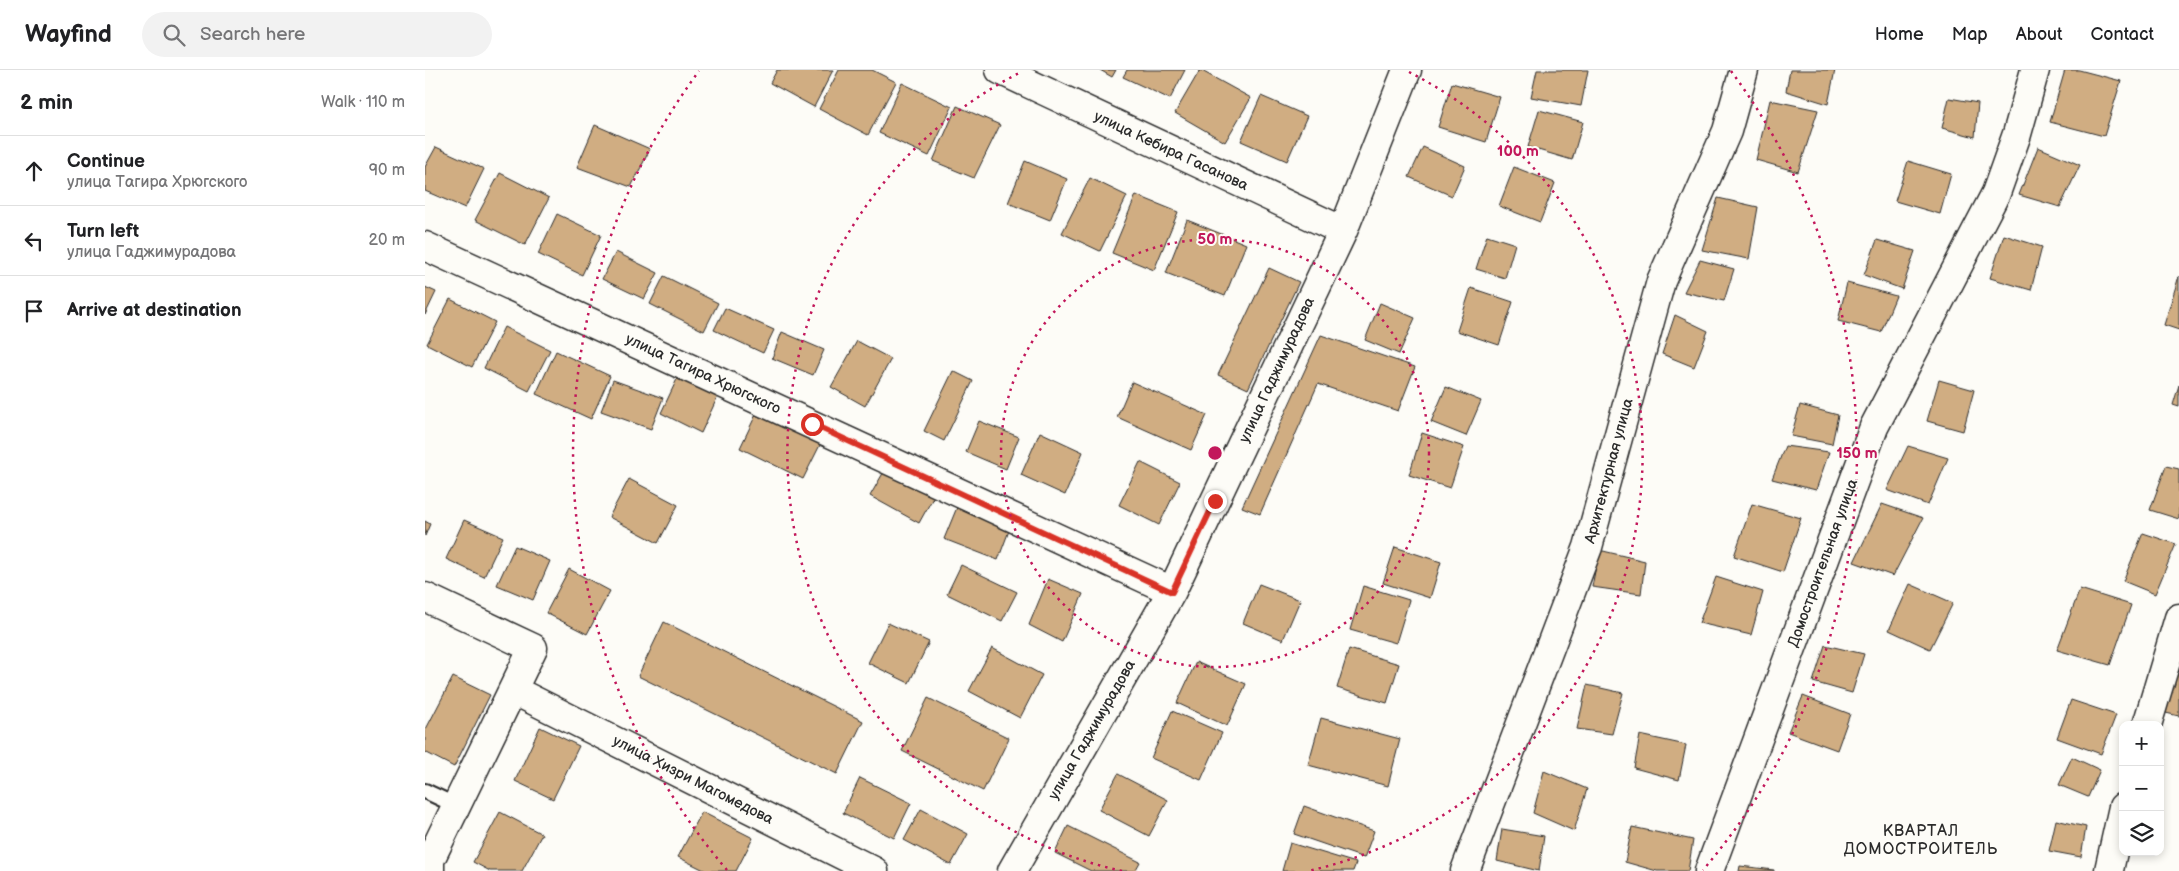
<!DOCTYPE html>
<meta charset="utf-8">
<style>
body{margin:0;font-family:"Balsamiq Sans",sans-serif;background:#f2f2f2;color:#202124}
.controls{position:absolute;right:15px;bottom:15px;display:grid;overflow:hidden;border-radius:10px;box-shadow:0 2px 8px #0003}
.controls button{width:45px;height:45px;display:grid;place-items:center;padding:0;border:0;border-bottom:1px solid #e0e0e0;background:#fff;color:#202124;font:25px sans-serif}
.stop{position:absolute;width:15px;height:15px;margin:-11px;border:4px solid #d93025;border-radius:50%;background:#fff}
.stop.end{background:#d93025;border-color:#fff;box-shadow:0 1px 5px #0008}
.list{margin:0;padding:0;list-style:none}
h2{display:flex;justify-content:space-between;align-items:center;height:65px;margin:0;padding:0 20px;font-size:21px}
h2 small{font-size:16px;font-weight:400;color:#757577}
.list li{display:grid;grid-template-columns:32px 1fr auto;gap:15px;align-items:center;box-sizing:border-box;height:70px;padding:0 20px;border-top:1px solid #e0e0e0}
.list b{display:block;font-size:19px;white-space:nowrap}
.list p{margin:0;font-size:16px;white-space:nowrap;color:#757577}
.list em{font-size:16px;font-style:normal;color:#757577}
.icon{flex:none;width:28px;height:28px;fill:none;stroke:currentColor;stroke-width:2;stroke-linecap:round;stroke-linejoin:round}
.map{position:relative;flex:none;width:1754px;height:801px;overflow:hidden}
header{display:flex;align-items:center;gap:30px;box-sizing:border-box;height:70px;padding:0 25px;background:#fff;border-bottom:1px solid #e0e0e0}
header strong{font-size:24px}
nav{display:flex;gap:28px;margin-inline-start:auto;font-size:18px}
.search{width:350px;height:45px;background:#f2f2f2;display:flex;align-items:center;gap:12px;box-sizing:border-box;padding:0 18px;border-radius:28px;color:#757577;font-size:19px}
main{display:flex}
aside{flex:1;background:#fff}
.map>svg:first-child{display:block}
.building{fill:#d0ad82;stroke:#2b2b2b}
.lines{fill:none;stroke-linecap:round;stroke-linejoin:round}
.service-casing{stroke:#2b2b2b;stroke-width:18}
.minor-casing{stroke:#2b2b2b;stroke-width:31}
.service{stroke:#fdfcf7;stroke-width:14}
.minor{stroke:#fdfcf7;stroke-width:28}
.route{stroke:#d93025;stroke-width:6}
.ring{fill:none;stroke:#c2185b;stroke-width:2.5;stroke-dasharray:2.5 5}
.labels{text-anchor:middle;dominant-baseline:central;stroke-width:4;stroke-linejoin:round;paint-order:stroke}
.street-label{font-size:15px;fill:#2b2b2b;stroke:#fdfcf7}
.neighbourhood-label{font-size:16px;letter-spacing:1px;fill:#2b2b2b;stroke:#fdfcf7}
.centre{fill:#c2185b;stroke:#fdfcf7;stroke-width:2.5}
.ring-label{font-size:15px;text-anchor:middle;font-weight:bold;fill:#c2185b;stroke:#fdfcf7;stroke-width:4;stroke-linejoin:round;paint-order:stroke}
</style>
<header>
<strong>Wayfind</strong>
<div class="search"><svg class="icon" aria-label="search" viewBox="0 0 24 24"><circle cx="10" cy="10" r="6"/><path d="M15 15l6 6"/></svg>Search here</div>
<nav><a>Home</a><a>Map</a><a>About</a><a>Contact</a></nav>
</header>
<main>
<aside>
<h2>2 min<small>Walk · 110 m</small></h2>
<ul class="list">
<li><svg class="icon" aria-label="ahead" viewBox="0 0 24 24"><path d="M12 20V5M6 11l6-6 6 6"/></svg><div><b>Continue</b><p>улица Тагира Хрюгского</p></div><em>90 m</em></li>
<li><svg class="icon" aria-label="left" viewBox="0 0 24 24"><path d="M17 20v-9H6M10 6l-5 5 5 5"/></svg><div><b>Turn left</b><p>улица Гаджимурадова</p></div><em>20 m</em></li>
<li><svg class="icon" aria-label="arrive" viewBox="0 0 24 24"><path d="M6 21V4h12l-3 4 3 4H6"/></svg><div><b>Arrive at destination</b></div></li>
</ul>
</aside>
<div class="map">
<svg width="1754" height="801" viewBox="0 0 1754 801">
<rect width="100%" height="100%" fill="#fdfcf7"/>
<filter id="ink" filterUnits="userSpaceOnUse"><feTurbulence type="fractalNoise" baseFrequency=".02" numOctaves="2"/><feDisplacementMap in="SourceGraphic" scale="10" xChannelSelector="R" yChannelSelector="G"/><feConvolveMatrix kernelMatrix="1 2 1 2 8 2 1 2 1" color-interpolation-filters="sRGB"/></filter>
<g filter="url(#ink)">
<!-- building -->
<path class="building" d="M352 0H408L389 37 345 13Z
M414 0H447L471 12 443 65 394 39Z
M675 0H691L687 7Z
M702 0H760L745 29 698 7Z
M775 0 826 28 800 72 750 43Z
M1112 0H1163L1156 36 1106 27Z
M1365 0H1410L1403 34 1361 21Z
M1640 0H1654L1696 11 1679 66 1625 52Z
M477 13 527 37 504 86 454 63Z
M1027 13 1075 27 1061 72 1013 57Z
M836 26 882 46 862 91 816 71Z
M1524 28 1553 33 1550 67 1517 58Z
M1345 30 1393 40 1373 102 1331 90Z
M532 36 575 55 549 108 508 91Z
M1114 40 1158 52 1147 90 1103 77Z
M170 55 225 79 206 117 152 97Z
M11 77 59 99 40 138 0 121V97Z
M998 77 1040 96 1027 126 984 107Z
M1613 77 1655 95 1635 137 1594 125Z
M600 91 642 109 625 150 583 133Z
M1483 91 1526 104 1515 144 1470 131Z
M1089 97 1130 113 1115 152 1074 136Z
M75 103 124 128 100 175 50 150Z
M665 108 702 126 675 181 637 163Z
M711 125 753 142 729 200 687 183Z
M1293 128 1333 137 1324 189 1277 180Z
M132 144 176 165 157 205 113 184Z
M762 150 821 174 800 226 741 203Z
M1062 165 1090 174 1080 208 1051 199Z
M1579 165 1617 177 1606 220 1565 208Z
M1452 170 1490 181 1477 219 1439 205Z
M191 182 233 203 219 229 177 209Z
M1275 190 1309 199 1299 231 1259 222Z
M844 198 874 212 823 319 793 305Z
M239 206 293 233 279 261 225 234Z
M1754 206V260L1739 255Z
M1422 213 1471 226 1456 262 1413 251Z
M0 217 11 222 0 245Z
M1046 218 1088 232 1074 275 1032 261Z
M25 229 70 252 47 297 2 274Z
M955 233 990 248 974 284 940 270Z
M300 238 349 260 338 283 289 260Z
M1250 245 1283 261 1269 297 1237 284Z
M79 257 125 280 104 321 59 298Z
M357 262 399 280 388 305 347 288Z
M896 265 990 297 973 341 893 314 835 444 817 437Z
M432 271 466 289 440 336 406 317Z
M131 281 185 306 166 349 111 324Z
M528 301 548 311 519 371 499 361Z
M253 307 293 326 276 363 236 343Z
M188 310 238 328 226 359 176 341Z
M1514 310 1549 320 1538 361 1502 351Z
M707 312 782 345 766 380 692 347Z
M1754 315V337L1748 335Z
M1021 317 1056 331 1041 366 1006 352Z
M1375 335 1413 345 1407 374 1366 366Z
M335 336 399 367 378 409 315 378Z
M554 351 594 367 581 399 541 382Z
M615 362 658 382 640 425 596 405Z
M997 363 1039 377 1025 418 984 405Z
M1360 376 1404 382 1391 420 1347 409Z
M1483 376 1523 388 1503 435 1462 420Z
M715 392 755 412 734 455 694 435Z
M1741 396 1754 399V449L1725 440Z
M461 398 510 424 494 453 445 426Z
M204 409 253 435 233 473 184 447Z
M535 430 588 450 573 490 519 469Z
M1327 434 1376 448 1358 502 1309 486Z
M1457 434 1498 448 1468 506 1429 492Z
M39 450 78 467 59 507 21 489Z
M0 451 5 454 0 466Z
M1718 463 1751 474 1730 524 1698 511Z
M90 476 125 491 108 530 72 515Z
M970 477 1016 492 1005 528 958 513Z
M1174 480 1220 491 1216 524 1167 517Z
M536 495 592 522 577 551 522 524Z
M144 499 185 521 162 564 121 543Z
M1291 507 1338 522 1326 565 1274 553Z
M623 509 658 524 637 572 604 555Z
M834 514 875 530 858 570 818 553Z
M1485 514 1528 533 1505 579 1464 560Z
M938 516 984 530 971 573 925 560Z
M1655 519 1706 535 1685 595 1632 580Z
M239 552 438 651 412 704 213 606Z
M463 553 504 572 484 613 443 593Z
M1400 575 1439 584 1427 623 1388 612Z
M567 578 617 605 595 648 544 621Z
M924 579 974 594 962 633 912 618Z
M1754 587V646L1732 641Z
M771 592 821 614 802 656 752 633Z
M28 607 65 625 29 697 0 682V661Z
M1162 615 1198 623 1187 664 1152 659Z
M1378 626 1425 644 1412 680 1363 662Z
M503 628 584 668 558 721 477 681Z
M1646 630 1691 645 1676 684 1632 668Z
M747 641 797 663 776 710 726 688Z
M896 648 975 669 963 716 883 695Z
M115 657 154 676 128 729 90 711Z
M1215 665 1261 675 1254 710 1209 698Z
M1647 687 1675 700 1663 727 1634 715Z
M1119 701 1162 719 1149 761 1108 743Z
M693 704 743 730 724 766 674 740Z
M435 708 486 733 469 768 418 743Z
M879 736 949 761 939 788 869 764Z
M496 739 543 764 526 795 479 770Z
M75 742 117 764 97 801H65L48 792Z
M277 742 328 768 311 801H281L253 787Z
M1631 750 1661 757 1656 787 1624 781Z
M643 756 715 792 710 801H666L630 783Z
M1207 757 1268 770 1263 801H1232L1200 792Z
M1077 759 1119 766 1114 801 1072 791Z
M865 773 931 793 928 801H857Z
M1315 796 1349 800V801H1314Z"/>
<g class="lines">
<defs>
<path id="service" d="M0 721 32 736"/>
<path id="minor" d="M575 0 918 161
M0 176 747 521
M0 527 108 578 5 790V801
M88 620 449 801
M1722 655 1754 548
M1684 800 1698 737
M587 801 747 521 918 161 982 0
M1040 801 1163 477 1236 211 1302 61 1319 0
M1284 801 1449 357 1571 123 1592 64 1610 0"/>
</defs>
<!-- service casing -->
<use href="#service" class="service-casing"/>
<!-- minor casing -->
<use href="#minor" class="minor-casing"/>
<!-- service -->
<use href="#service" class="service"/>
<!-- minor -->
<use href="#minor" class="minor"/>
</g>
</g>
<g class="lines" filter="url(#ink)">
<!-- route -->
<path class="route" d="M387 354 747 522 790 431"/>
</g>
<!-- distance rings -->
<g class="ring">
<circle cx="790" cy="383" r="214"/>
<path d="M697 801A428 428 0 0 1 596 2M984 2A428 428 0 0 1 883 801"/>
<path d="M302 800A642 642 0 0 1 274 1M1306 1A642 642 0 0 1 1278 800"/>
</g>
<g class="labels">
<!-- street labels -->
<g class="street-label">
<text transform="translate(746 81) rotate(25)">улица Кебира Гасанова</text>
<text transform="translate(852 300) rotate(-65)">улица Гаджимурадова</text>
<text transform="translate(278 304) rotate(25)">улица Тагира Хрюгского</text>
<text transform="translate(1184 401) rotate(-75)">Архитектурная улица</text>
<text transform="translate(1398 493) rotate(-70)">Домостроительная улица</text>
<text transform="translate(667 660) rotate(-60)">улица Гаджимурадова</text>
<text transform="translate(268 710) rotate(27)">улица Хизри Магомедова</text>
</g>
<!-- neighbourhood labels -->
<g class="neighbourhood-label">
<text x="1496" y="761">КВАРТАЛ<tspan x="1496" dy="18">ДОМОСТРОИТЕЛЬ</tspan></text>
</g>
</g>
<circle cx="790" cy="383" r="8" class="centre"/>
<g class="ring-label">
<text x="1093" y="86">100 m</text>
<text x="790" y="174">50 m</text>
<text x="1432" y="388">150 m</text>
</g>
</svg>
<div class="controls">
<button>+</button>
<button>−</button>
<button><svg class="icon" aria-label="layers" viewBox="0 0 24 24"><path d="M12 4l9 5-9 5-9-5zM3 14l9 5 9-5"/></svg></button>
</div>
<div class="stop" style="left:387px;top:354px"></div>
<div class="stop end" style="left:790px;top:431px"></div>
</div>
</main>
